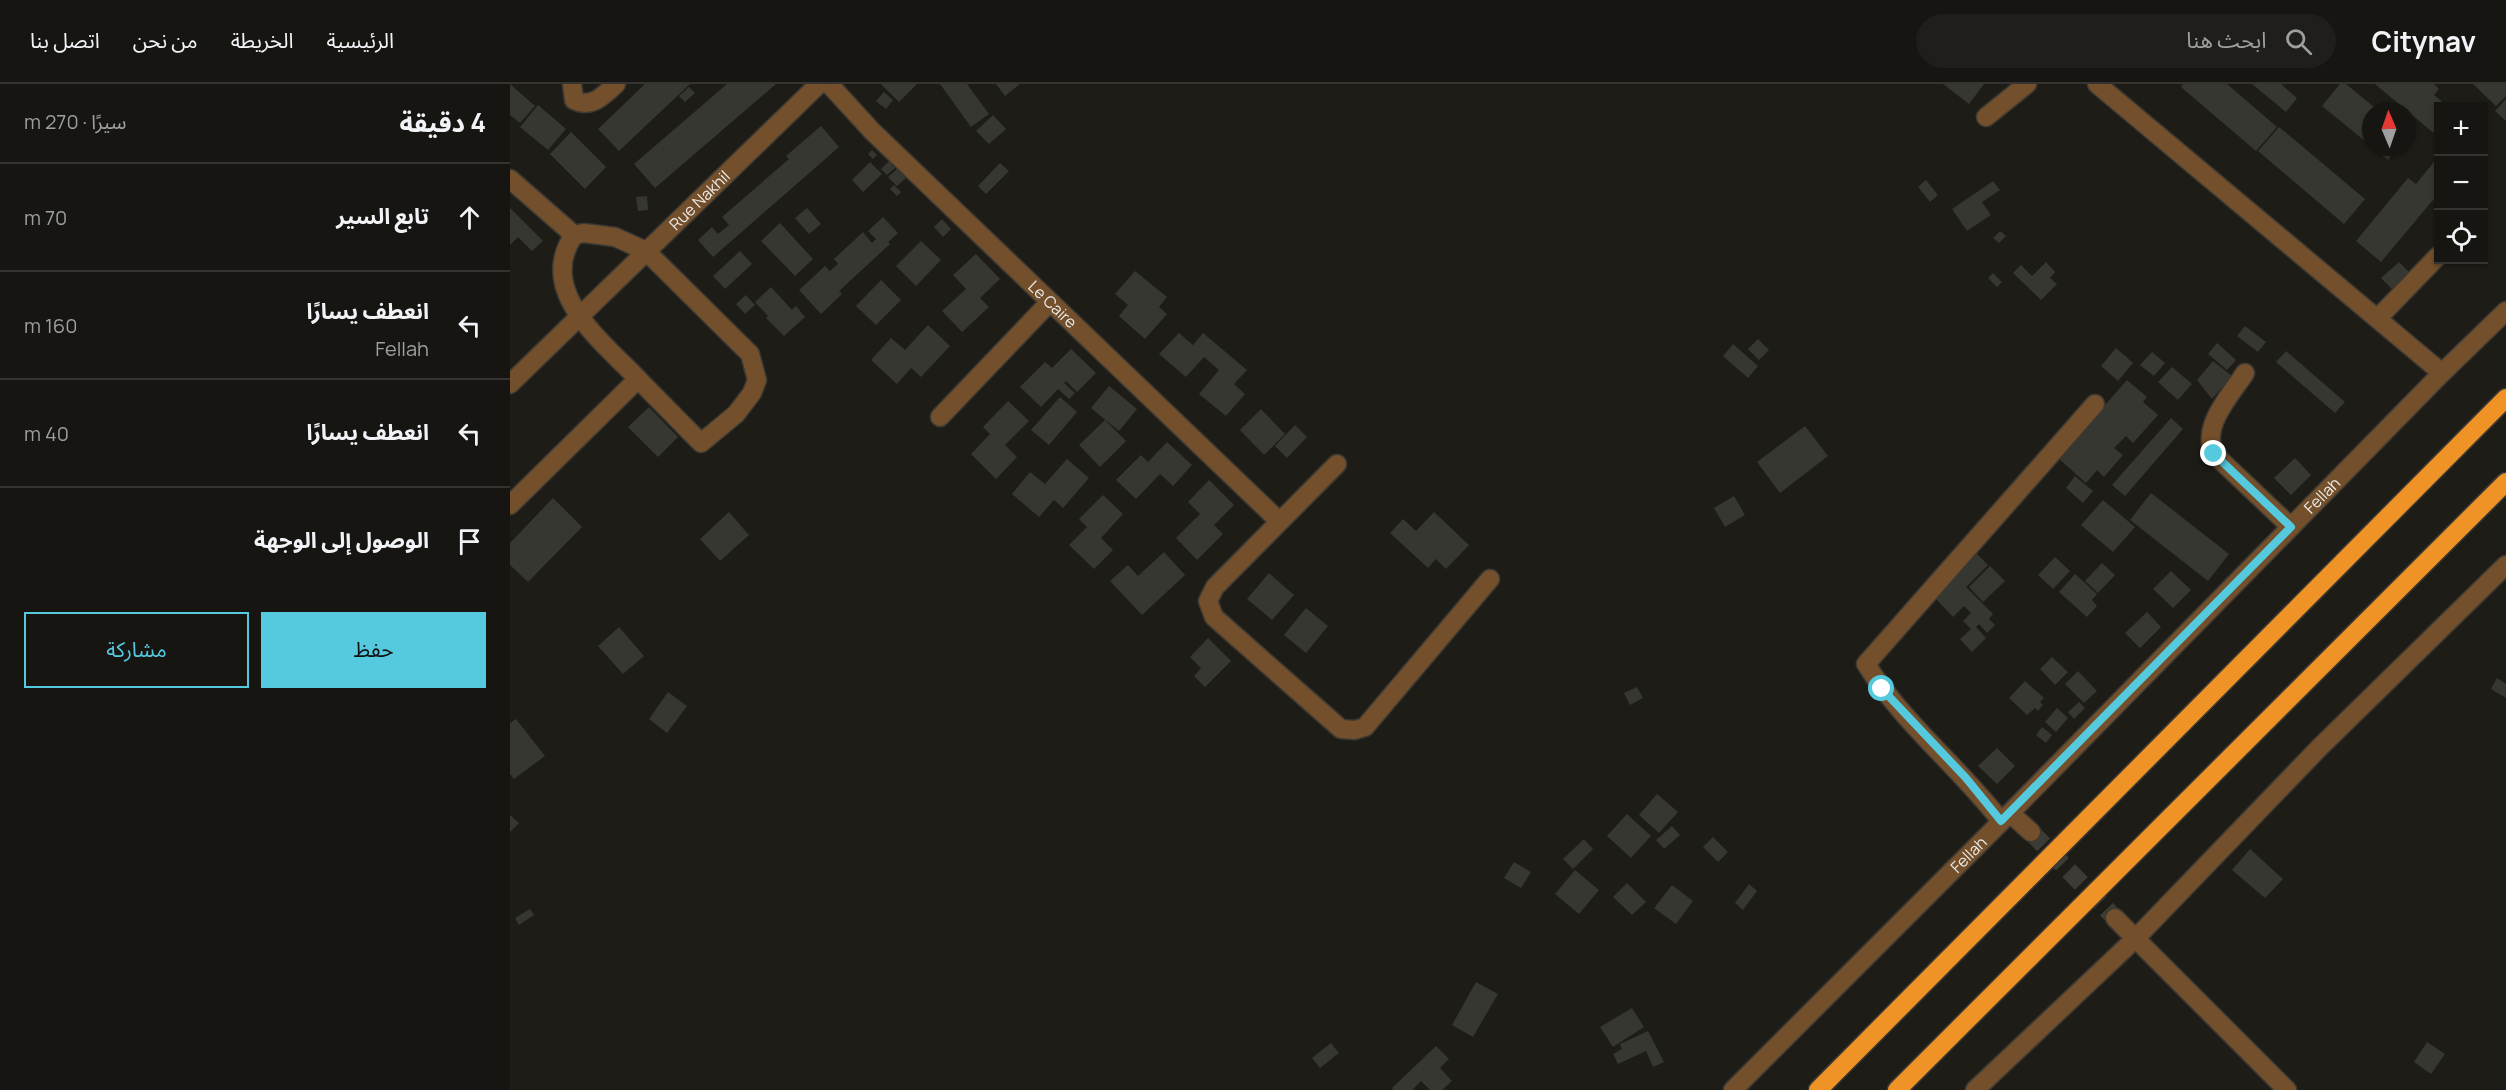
<!DOCTYPE html>
<html lang="ar">
<meta charset="utf-8">
<style>
body{margin:0;font-family:Manrope,"Noto Sans Arabic",sans-serif;background:#1f1e1a;color:#f1f3f6;direction:rtl}
.controls{position:absolute;right:18px;top:18px;display:grid;overflow:hidden;border-radius:0px;box-shadow:0 2px 4px #0004}
.controls button{width:54px;height:54px;display:grid;place-items:center;padding:0;border:0;border-bottom:2px solid #353431;background:#161511;color:#f1f3f6;font:30px sans-serif}
.compass{position:absolute;left:1852px;top:18px;width:54px;height:54px;border-radius:50%;background:#161511;box-shadow:0 2px 4px #0004;rotate:358deg}
.stop{position:absolute;width:18px;height:18px;margin:-14px;border:4px solid #55cade;border-radius:50%;background:#fff}
.stop.end{background:#55cade;border-color:#fff;box-shadow:0 2px 6px #0008}
.list{margin:0;padding:0;list-style:none}
h2{display:flex;justify-content:space-between;align-items:center;height:78px;margin:0;padding:0 24px;font-size:26px}
h2 small{font-size:20px;font-weight:400;color:#9e9f9f}
.list li{display:grid;grid-template-columns:39px 1fr auto;gap:18px;align-items:center;box-sizing:border-box;height:108px;padding:0 24px;border-top:2px solid #353431}
.list b{display:block;font-size:22px;white-space:nowrap}
.list p{margin:0;font-size:20px;white-space:nowrap;color:#9e9f9f}
.list em{font-size:20px;font-style:normal;color:#9e9f9f}
.actions{display:flex;gap:12px;padding:18px 24px}
.actions a{flex:1;padding:14px 0;border:2px solid #55cade;border-radius:0px;text-align:center;font-size:21px;color:#55cade}
.actions .main{background:#55cade;color:#111}
.icon{flex:none;width:33px;height:33px;fill:none;stroke:currentColor;stroke-width:2;stroke-linecap:round;stroke-linejoin:round}
.map{position:relative;flex:none;width:1996px;height:1006px;overflow:hidden;direction:ltr}
header{display:flex;align-items:center;gap:36px;box-sizing:border-box;height:84px;padding:0 30px;background:#161511;border-bottom:2px solid #353431}
header strong{font-size:28px}
nav{display:flex;gap:33px;margin-inline-start:auto;font-size:21px}
.search{width:420px;height:54px;background:#1f1e1a;display:flex;align-items:center;gap:15px;box-sizing:border-box;padding:0 21px;border-radius:33px;color:#9e9f9f;font-size:22px}
main{display:flex}
aside{flex:1;background:#161511}
.map>svg:first-child{display:block}
.building{fill:#363731}
.lines{fill:none;stroke-linecap:round;stroke-linejoin:round}
.minor-tunnel{stroke:#3d3b36;stroke-width:18;stroke-dasharray:18 9;stroke-linecap:butt}
.minor-casing{stroke:#3b3934;stroke-width:21}
.highway-casing{stroke:#3b3934;stroke-width:21}
.minor{stroke:#734f2b;stroke-width:18}
.highway{stroke:#ef9327;stroke-width:18}
.route{stroke:#55cade;stroke-width:8}
.labels{text-anchor:middle;dominant-baseline:central;stroke-width:6;stroke-linejoin:round;paint-order:stroke}
.street-label{font-size:16px;fill:#ebeae6;stroke:#1e1c17}
</style>
<header>
<strong>Citynav</strong>
<div class="search"><svg class="icon" aria-label="search" viewBox="0 0 24 24"><circle cx="10" cy="10" r="6"/><path d="M15 15l6 6"/></svg>ابحث هنا</div>
<nav><a>الرئيسية</a><a>الخريطة</a><a>من نحن</a><a>اتصل بنا</a></nav>
</header>
<main>
<div class="map">
<svg width="1996" height="1006" viewBox="0 0 1996 1006">
<rect width="100%" height="100%" fill="#1e1c17"/>
<!-- building -->
<path class="building" d="M0 0 25 22 10 39 0 31Z
M135 0H180L109 67 88 45Z
M217 0H266L145 104 124 80Z
M371 0H407L389 18Z
M430 0H457L479 30 461 43Z
M486 0H510L495 12Z
M1433 0H1474L1459 20Z
M1673 0H1717L1767 43 1746 67 1671 3Z
M1742 0H1771L1787 14 1776 28Z
M1830 0H1836L1869 27H1861V62L1812 22Z
M1865 0H1924L1929 5 1924 11 1937 22H1928V49L1926 51Z
M1963 0H1996V12L1986 22Z
M179 3 185 9 175 18 169 12Z
M374 8 383 16 376 25 366 17Z
M1996 15V37L1985 27Z
M28 21 56 45 38 66 10 43Z
M483 31 496 45 479 60 466 47Z
M311 42 329 63 203 173 188 156 202 143 208 150 219 141 212 133 279 75 276 72Z
M1769 43 1855 115 1834 140 1748 67Z
M61 48 96 83 75 105 40 70Z
M1862 63H1889L1878 76Z
M362 66 367 71 363 75 358 70Z
M1928 73V121L1923 116 1871 178 1846 157 1898 94 1906 100Z
M379 77 385 84 377 91 371 85Z
M360 78 372 90 353 108 342 96Z
M490 79 499 87 476 110 468 102Z
M387 85 396 94 387 102 378 93Z
M1416 96 1428 111 1420 118 1408 103Z
M1483 97 1490 106 1472 118 1481 131 1457 147 1442 125Z
M384 101 391 108 387 112 380 105Z
M137 112 138 126 128 127 126 113Z
M0 124 33 157 22 167 8 153 0 161Z
M297 124 311 140 299 150 285 134Z
M373 133 388 149 378 158 380 160 329 207 332 210 311 230 289 206 315 182 320 187 328 180 324 175 353 148 362 159 366 155 358 147Z
M432 135 441 145 433 153 424 143Z
M270 139 303 175 285 192 251 157Z
M1490 147 1496 152 1489 159 1483 154Z
M411 157 431 176 406 202 386 182Z
M230 167 242 180 215 205 203 192Z
M466 170 490 195 470 214 479 223 452 248 432 227 456 205 443 191Z
M1536 178 1545 188 1540 194 1547 200 1531 216 1503 189 1511 181 1522 192Z
M1889 178 1899 188 1882 205 1871 194Z
M625 187 657 213 649 223 657 230 635 255 609 232 618 221 605 210Z
M1483 189 1492 198 1487 203 1478 194Z
M371 196 391 216 366 241 346 222Z
M261 203 282 226 286 222 295 233 274 252 256 234 258 232 245 218Z
M236 211 245 221 235 230 226 220Z
M418 241 440 262 411 293 401 284 387 300 361 276 381 254 395 266Z
M1735 242 1756 258 1748 268 1727 252Z
M669 249 683 261 693 249 737 286 724 300 735 310 716 332 689 310 709 286 694 273 676 293 649 270Z
M1248 255 1259 266 1249 276 1238 265Z
M1707 259 1726 276 1717 286 1698 270Z
M1223 260 1248 282 1238 294 1213 272Z
M1606 264 1623 279 1608 297 1591 282Z
M561 265 586 289 567 308 556 297 554 299 565 309 559 315 548 305 531 323 510 303 535 278 542 284Z
M1776 267 1835 318 1825 329 1766 278Z
M1642 268 1655 279 1644 292 1630 281Z
M1703 277 1722 292 1702 315 1687 296Z
M1662 283 1682 300 1668 316 1648 298Z
M1617 296 1637 313 1633 318 1648 331 1623 359 1616 352 1604 364 1613 371 1594 393 1587 386 1576 399 1548 374Z
M599 302 627 325 609 347 581 324Z
M550 313 567 328 539 361 521 346Z
M498 317 519 337 495 361 507 373 486 395 461 370 480 350 473 343Z
M139 323 168 353 148 373 118 343Z
M751 325 775 350 754 371 730 346Z
M1661 334 1673 345 1615 412 1602 401Z
M595 336 616 357 590 383 569 361Z
M785 341 797 353 777 374 765 362Z
M1295 342 1318 372 1270 409 1247 378Z
M657 358 682 381 663 402 650 390 626 415 606 396 631 371 638 378Z
M1785 374 1801 391 1781 411 1764 394Z
M557 375 579 394 553 424 544 416 529 433 502 410 520 388 535 400Z
M1565 392 1583 407 1573 419 1556 404Z
M699 396 724 421 704 441 713 450 687 476 666 454 690 430 678 418Z
M1641 409 1719 470 1698 497 1620 436Z
M593 411 613 430 591 454 603 466 584 485 559 461 577 443 569 435Z
M1224 412 1235 431 1215 443 1204 424Z
M43 414 72 443 18 498 0 481V459Z
M1593 416 1625 443 1603 468 1571 441Z
M219 428 239 451 210 477 190 455Z
M924 428 959 461 936 485 926 475 918 484 880 449 893 435 906 447Z
M1463 466 1478 481 1456 503 1483 530 1479 535 1485 541 1477 549 1469 540 1466 543 1476 554 1462 568 1450 555 1461 545 1453 537 1461 529 1454 522 1443 533 1425 514 1446 493 1441 488Z
M654 468 675 491 632 531 600 497 618 481 628 492Z
M1545 473 1560 487 1543 505 1528 491Z
M1592 479 1605 491 1588 509 1575 497Z
M1480 482 1495 497 1473 518 1459 503Z
M1661 487 1681 506 1663 524 1643 505Z
M759 489 784 511 762 536 737 515Z
M1565 490 1587 510 1582 516 1587 522 1577 533 1549 508Z
M796 524 818 542 796 569 774 551Z
M1637 528 1651 543 1630 564 1615 549Z
M109 543 134 572 113 590 88 562Z
M698 554 721 577 695 603 684 592 691 584 680 573Z
M1542 573 1558 588 1545 601 1530 585Z
M1568 587 1587 607 1574 619 1555 600Z
M1987 594 1996 600V614L1981 605Z
M1515 597 1534 614 1530 618 1533 621 1528 627 1525 624 1517 631 1499 614Z
M1127 603 1133 614 1120 621 1114 609Z
M158 608 177 622 157 649 139 635Z
M1569 618 1575 624 1564 635 1558 628Z
M1547 624 1558 634 1546 648 1535 638Z
M6 635 35 672 4 695 0 690V639Z
M1532 643 1542 651 1536 659 1526 651Z
M1487 664 1505 682 1487 700 1468 682Z
M1147 710 1168 728 1149 749 1129 731Z
M1117 730 1141 752 1121 774 1097 752Z
M0 731 9 739 0 748Z
M1162 742 1170 751 1154 765 1146 756Z
M1203 753 1218 768 1208 778 1193 763Z
M1074 755 1083 765 1063 785 1053 775Z
M1740 765 1773 795 1755 814 1722 786Z
M1004 778 1021 788 1011 804 994 794Z
M1065 786 1089 806 1069 830 1045 810Z
M1117 799 1136 818 1122 831 1103 813Z
M1239 800 1247 807 1233 826 1225 819Z
M1162 801 1183 817 1166 840 1144 824Z
M20 825 24 831 9 841 5 834Z
M966 898 988 910 963 953 942 941Z
M1122 924 1134 943 1103 963 1090 943Z
M1138 947 1154 978 1143 983 1136 967 1108 980 1103 970 1112 965 1110 960Z
M1917 958 1935 970 1921 990 1904 978Z
M821 959 829 969 810 984 802 974Z
M926 962 939 975 930 984 942 997 932 1006H920L911 997 902 1006H883L882 1004Z"/>
<g class="lines">
<!-- minor-tunnel -->
<path class="minor-tunnel" d="M1521 748 1605 834"/>
<defs>
<g id="minor">
<path d="M62 0 64 16C82 25 94 11 106 0"/>
<path id="s1" d="M319 0 362 47 769 437"/>
<path d="M1587 0 1932 289"/>
<path d="M1476 33 1517 0"/>
<path d="M0 95 64 151 74 149 105 153 136 167 240 270 247 296 242 309 226 330 191 359 128 295"/>
<path d="M1868 234 1928 172"/>
<path d="M1735 289C1720 312 1691 342 1704 370L1781 443"/>
<path id="s2" d="M0 300 309 0"/>
<path d="M430 333 539 219"/>
<path d="M827 380 705 503 698 517 704 533 831 645 845 646 855 643 980 495"/>
<path d="M0 421 128 295C93 258 25 207 64 151"/>
<path d="M1500 729 1521 748"/>
<path d="M1491 737C1449 683 1393 639 1356 580L1585 320"/>
<path d="M1605 834 1777 1006"/>
<path id="s3" d="M1223 1006 1500 729 1932 289 1996 227"/>
<path d="M1465 1006 1626 854 1809 664 1996 481"/>
</g>
<path id="highway" d="M1308 1006 1996 314
M1387 1006 1996 398"/>
</defs>
<!-- minor casing -->
<use href="#minor" class="minor-casing"/>
<!-- highway casing -->
<use href="#highway" class="highway-casing"/>
<!-- minor -->
<use href="#minor" class="minor"/>
<!-- highway -->
<use href="#highway" class="highway"/>
</g>
<g class="lines">
<!-- route -->
<path class="route" d="M1372 605 1456 694 1491 737 1781 443 1704 370"/>
</g>
<g class="labels">
<!-- street labels -->
<g class="street-label">
<text stroke="none"><textPath href="#s2" startOffset="264">Rue Nakhil</textPath></text>
<text stroke="none"><textPath href="#s1" startOffset="314">Le Caire</textPath></text>
<text stroke="none"><textPath href="#s3" startOffset="837">Fellah</textPath></text>
<text stroke="none"><textPath href="#s3" startOffset="333">Fellah</textPath></text>
</g>
</g>
</svg>
<div class="controls">
<button>+</button>
<button>−</button>
<button><svg class="icon" aria-label="locate" viewBox="0 0 24 24"><circle cx="12" cy="12" r="6"/><path d="M12 2v4M12 18v4M2 12h4M18 12h4"/></svg></button>
</div>
<svg class="compass" viewBox="-18 -18 36 36"><path d="M0-13l5 13h-10z" fill="#e53935"/><path d="M0 13l5-13h-10z" fill="#9e9f9f"/></svg>
<div class="stop" style="left:1372px;top:605px"></div>
<div class="stop end" style="left:1704px;top:370px"></div>
</div>
<aside>
<h2>4 دقيقة<small>سيرًا · 270 m</small></h2>
<ul class="list">
<li><svg class="icon" aria-label="ahead" viewBox="0 0 24 24"><path d="M12 20V5M6 11l6-6 6 6"/></svg><div><b>تابع السير</b></div><em>70 m</em></li>
<li><svg class="icon" aria-label="left" viewBox="0 0 24 24"><path d="M17 20v-9H6M10 6l-5 5 5 5"/></svg><div><b>انعطف يسارًا</b><p>Fellah</p></div><em>160 m</em></li>
<li><svg class="icon" aria-label="left" viewBox="0 0 24 24"><path d="M17 20v-9H6M10 6l-5 5 5 5"/></svg><div><b>انعطف يسارًا</b></div><em>40 m</em></li>
<li><svg class="icon" aria-label="arrive" viewBox="0 0 24 24"><path d="M6 21V4h12l-3 4 3 4H6"/></svg><div><b>الوصول إلى الوجهة</b></div></li>
</ul>
<div class="actions"><a class="main">حفظ</a><a>مشاركة</a></div>
</aside>
</main>
